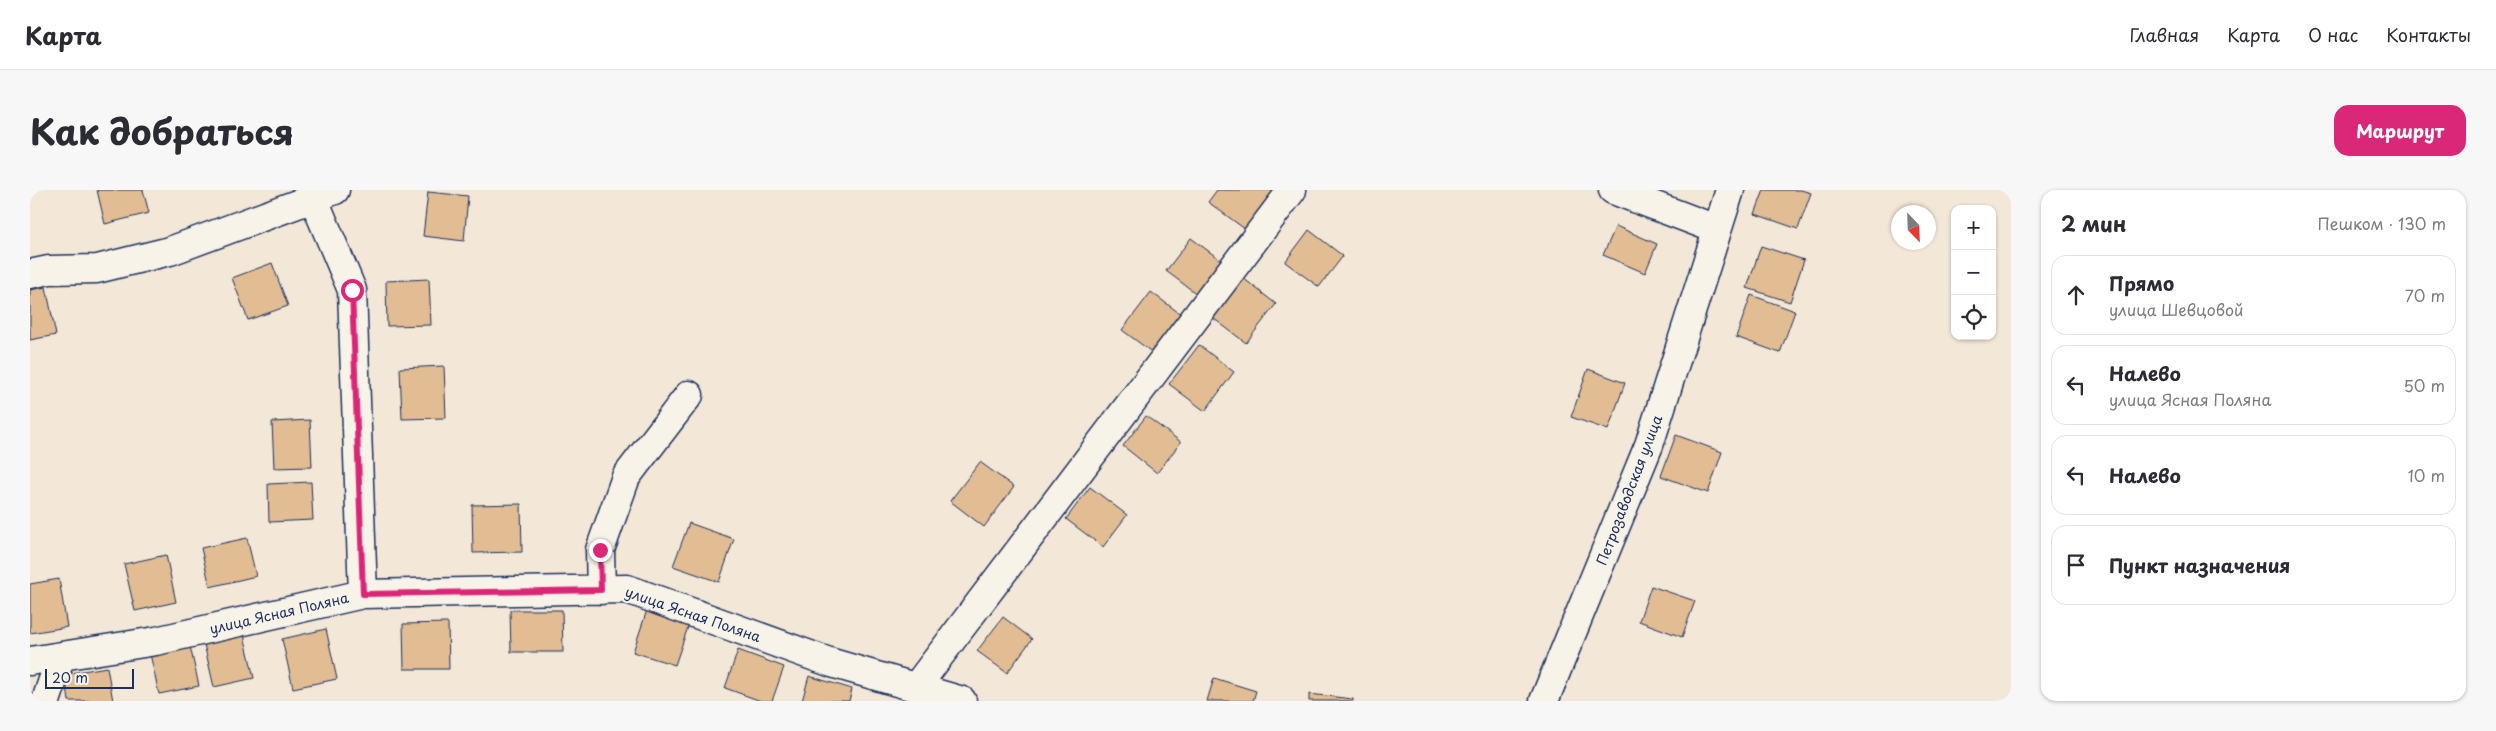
<!DOCTYPE html>
<html lang="ru">
<meta charset="utf-8">
<style>
body{margin:0;font-family:"Playpen Sans",sans-serif;background:#f7f7f7;color:#2b2b33}
.controls{position:absolute;right:15px;top:15px;display:grid;overflow:hidden;border-radius:10px;box-shadow:0 1px 4px #0004}
.controls button{width:45px;height:45px;display:grid;place-items:center;padding:0;border:0;border-bottom:1px solid #e1e1e2;background:#fff;color:#2b2b33;font:25px sans-serif}
.compass{position:absolute;left:1861px;top:15px;width:45px;height:45px;border-radius:50%;background:#fff;box-shadow:0 1px 4px #0004;rotate:157deg}
.scale{position:absolute;left:15px;bottom:12px;width:89px;box-sizing:border-box;padding-left:5px;border:2px solid #1b2f5e;border-top:0;font-size:14px;line-height:18px;white-space:nowrap;color:#1b2f5e;-webkit-text-stroke:4px #f7f3e8;paint-order:stroke}
.stop{position:absolute;width:15px;height:15px;margin:-11px;border:4px solid #db2777;border-radius:50%;background:#fff}
.stop.end{background:#db2777;border-color:#fff;box-shadow:0 1px 5px #0008}
.list{margin:0;padding:0;list-style:none}
h2{display:flex;justify-content:space-between;align-items:center;height:65px;margin:0;padding:0 20px;font-size:21px}
h2 small{font-size:16px;font-weight:400;color:#7c7c81}
.list li{display:grid;grid-template-columns:32px 1fr auto;gap:15px;align-items:center;box-sizing:border-box;height:80px;margin:0 10px 10px;padding:0 10px;border:1px solid #e1e1e2;border-radius:15px}
.list b{display:block;font-size:19px;white-space:nowrap}
.list p{margin:0;font-size:16px;white-space:nowrap;color:#7c7c81}
.list em{font-size:16px;font-style:normal;color:#7c7c81}
.icon{flex:none;width:28px;height:28px;fill:none;stroke:currentColor;stroke-width:2;stroke-linecap:round;stroke-linejoin:round}
.map{position:relative;flex:none;width:1981px;height:511px;overflow:hidden;border-radius:15px}
header{display:flex;align-items:center;gap:30px;box-sizing:border-box;height:70px;padding:0 25px;background:#fff;border-bottom:1px solid #e1e1e2}
header strong{font-size:24px}
nav{display:flex;gap:28px;margin-inline-start:auto;font-size:18px}
.intro{display:flex;align-items:center;justify-content:space-between;box-sizing:border-box;height:120px;padding:0 30px}
h1{margin:0;font-size:35px}
.button{padding:12px 22px;border-radius:15px;background:#db2777;color:#fff;font-size:18px;font-weight:700}
main{display:flex;gap:30px;padding:0 30px}
aside{flex:1;background:#fff;border-radius:15px;box-shadow:0 1px 4px #0004}
.map>svg:first-child{display:block}
.building{fill:#e2bc92;stroke:#1b2f5e}
.lines{fill:none;stroke-linecap:round;stroke-linejoin:round}
.minor-casing{stroke:#1b2f5e;stroke-width:31}
.minor{stroke:#f7f3e8;stroke-width:28}
.route{stroke:#db2777;stroke-width:6}
.labels{text-anchor:middle;dominant-baseline:central;stroke-width:4;stroke-linejoin:round;paint-order:stroke}
.street-label{font-size:14px;fill:#1b2f5e;stroke:#f7f3e8}
</style>
<header>
<strong>Карта</strong>
<nav><a>Главная</a><a>Карта</a><a>О нас</a><a>Контакты</a></nav>
</header>
<div class="intro"><h1>Как добраться</h1><a class="button">Маршрут</a></div>
<main>
<div class="map">
<svg width="1981" height="511" viewBox="0 0 1981 511">
<rect width="100%" height="100%" fill="#f3e8d7"/>
<filter id="ink" filterUnits="userSpaceOnUse"><feTurbulence type="fractalNoise" baseFrequency=".02" numOctaves="2"/><feDisplacementMap in="SourceGraphic" scale="10" xChannelSelector="R" yChannelSelector="G"/><feConvolveMatrix kernelMatrix="1 2 1 2 8 2 1 2 1" color-interpolation-filters="sRGB"/></filter>
<g filter="url(#ink)">
<!-- building -->
<path class="building" d="M67 0H113L119 23 75 34Z
M1187 0H1243L1248 4 1219 42 1178 12Z
M1734 0H1771L1781 3 1768 39 1725 24Z
M398 2 438 6 434 51 393 46Z
M1586 36 1627 54 1615 83 1573 65Z
M1279 40 1313 66 1289 97 1255 72Z
M1161 48 1200 77 1175 110 1136 81Z
M1731 56 1774 70 1760 112 1717 98Z
M242 73 258 116 218 130 202 88Z
M1213 88 1246 114 1216 153 1183 128Z
M399 89 401 135 357 136 356 91Z
M16 97 26 145 0 150V100Z
M1121 102 1156 128 1127 166 1092 140Z
M1721 105 1765 121 1750 163 1706 147Z
M1169 155 1204 182 1175 221 1139 194Z
M414 176 416 228 372 229 370 178Z
M1558 179 1595 193 1578 240 1541 227Z
M1116 226 1151 252 1127 283 1093 256Z
M280 230 282 277 244 278 242 232Z
M1646 245 1692 262 1678 303 1631 286Z
M950 272 984 297 954 337 920 311Z
M281 292 283 330 239 332 238 294Z
M1060 297 1097 325 1073 357 1036 329Z
M491 314 492 362 443 363 442 315Z
M659 333 704 349 689 392 643 376Z
M217 348 226 386 180 397 171 358Z
M136 365 146 412 105 421 94 374Z
M29 389 37 437 0 443V394Z
M1621 396 1665 411 1652 447 1609 431Z
M480 420H532L533 462H481Z
M617 420 659 434 645 475 603 462Z
M973 427 1002 449 977 483 947 461Z
M418 433 419 479H374L373 434Z
M296 439 307 489 263 498 252 449Z
M214 445 224 488 184 497 174 454Z
M160 456 169 496 129 504 120 464Z
M708 460 754 477 742 511H731L695 498Z
M77 477 83 511H39L35 484Z
M779 486 822 499 819 511H772Z
M1184 488 1226 501 1223 511H1177Z
M1279 504 1323 509V511H1279Z"/>
<g class="lines">
<defs>
<path id="minor" d="M280 0 322 100 333 404
M1583 0 1686 39
M0 84 19 80 67 79 140 61 305 0
M571 400 570 360 596 287 659 205
M0 471 126 451 333 404 597 399 802 473 932 511
M886 497 1262 0
M16 511 31 466
M1514 511 1619 255 1700 0"/>
</defs>
<!-- minor casing -->
<use href="#minor" class="minor-casing"/>
<!-- minor -->
<use href="#minor" class="minor"/>
</g>
</g>
<g class="lines" filter="url(#ink)">
<!-- route -->
<path class="route" d="M322 100 333 404 571 400 570 360"/>
</g>
<g class="labels">
<!-- street labels -->
<g class="street-label">
<text transform="translate(1599 300) rotate(-69)">Петрозаводская улица</text>
<text transform="translate(249 423) rotate(-13)">улица Ясная Поляна</text>
<text transform="translate(663 424) rotate(19)">улица Ясная Поляна</text>
</g>
</g>
</svg>
<div class="controls">
<button>+</button>
<button>−</button>
<button><svg class="icon" aria-label="locate" viewBox="0 0 24 24"><circle cx="12" cy="12" r="6"/><path d="M12 2v4M12 18v4M2 12h4M18 12h4"/></svg></button>
</div>
<svg class="compass" viewBox="-18 -18 36 36"><path d="M0-13l5 13h-10z" fill="#e53935"/><path d="M0 13l5-13h-10z" fill="#7c7c81"/></svg>
<div class="scale">20 m</div>
<div class="stop" style="left:322px;top:100px"></div>
<div class="stop end" style="left:570px;top:360px"></div>
</div>
<aside>
<h2>2 мин<small>Пешком · 130 m</small></h2>
<ul class="list">
<li><svg class="icon" aria-label="ahead" viewBox="0 0 24 24"><path d="M12 20V5M6 11l6-6 6 6"/></svg><div><b>Прямо</b><p>улица Шевцовой</p></div><em>70 m</em></li>
<li><svg class="icon" aria-label="left" viewBox="0 0 24 24"><path d="M17 20v-9H6M10 6l-5 5 5 5"/></svg><div><b>Налево</b><p>улица Ясная Поляна</p></div><em>50 m</em></li>
<li><svg class="icon" aria-label="left" viewBox="0 0 24 24"><path d="M17 20v-9H6M10 6l-5 5 5 5"/></svg><div><b>Налево</b></div><em>10 m</em></li>
<li><svg class="icon" aria-label="arrive" viewBox="0 0 24 24"><path d="M6 21V4h12l-3 4 3 4H6"/></svg><div><b>Пункт назначения</b></div></li>
</ul>
</aside>
</main>
